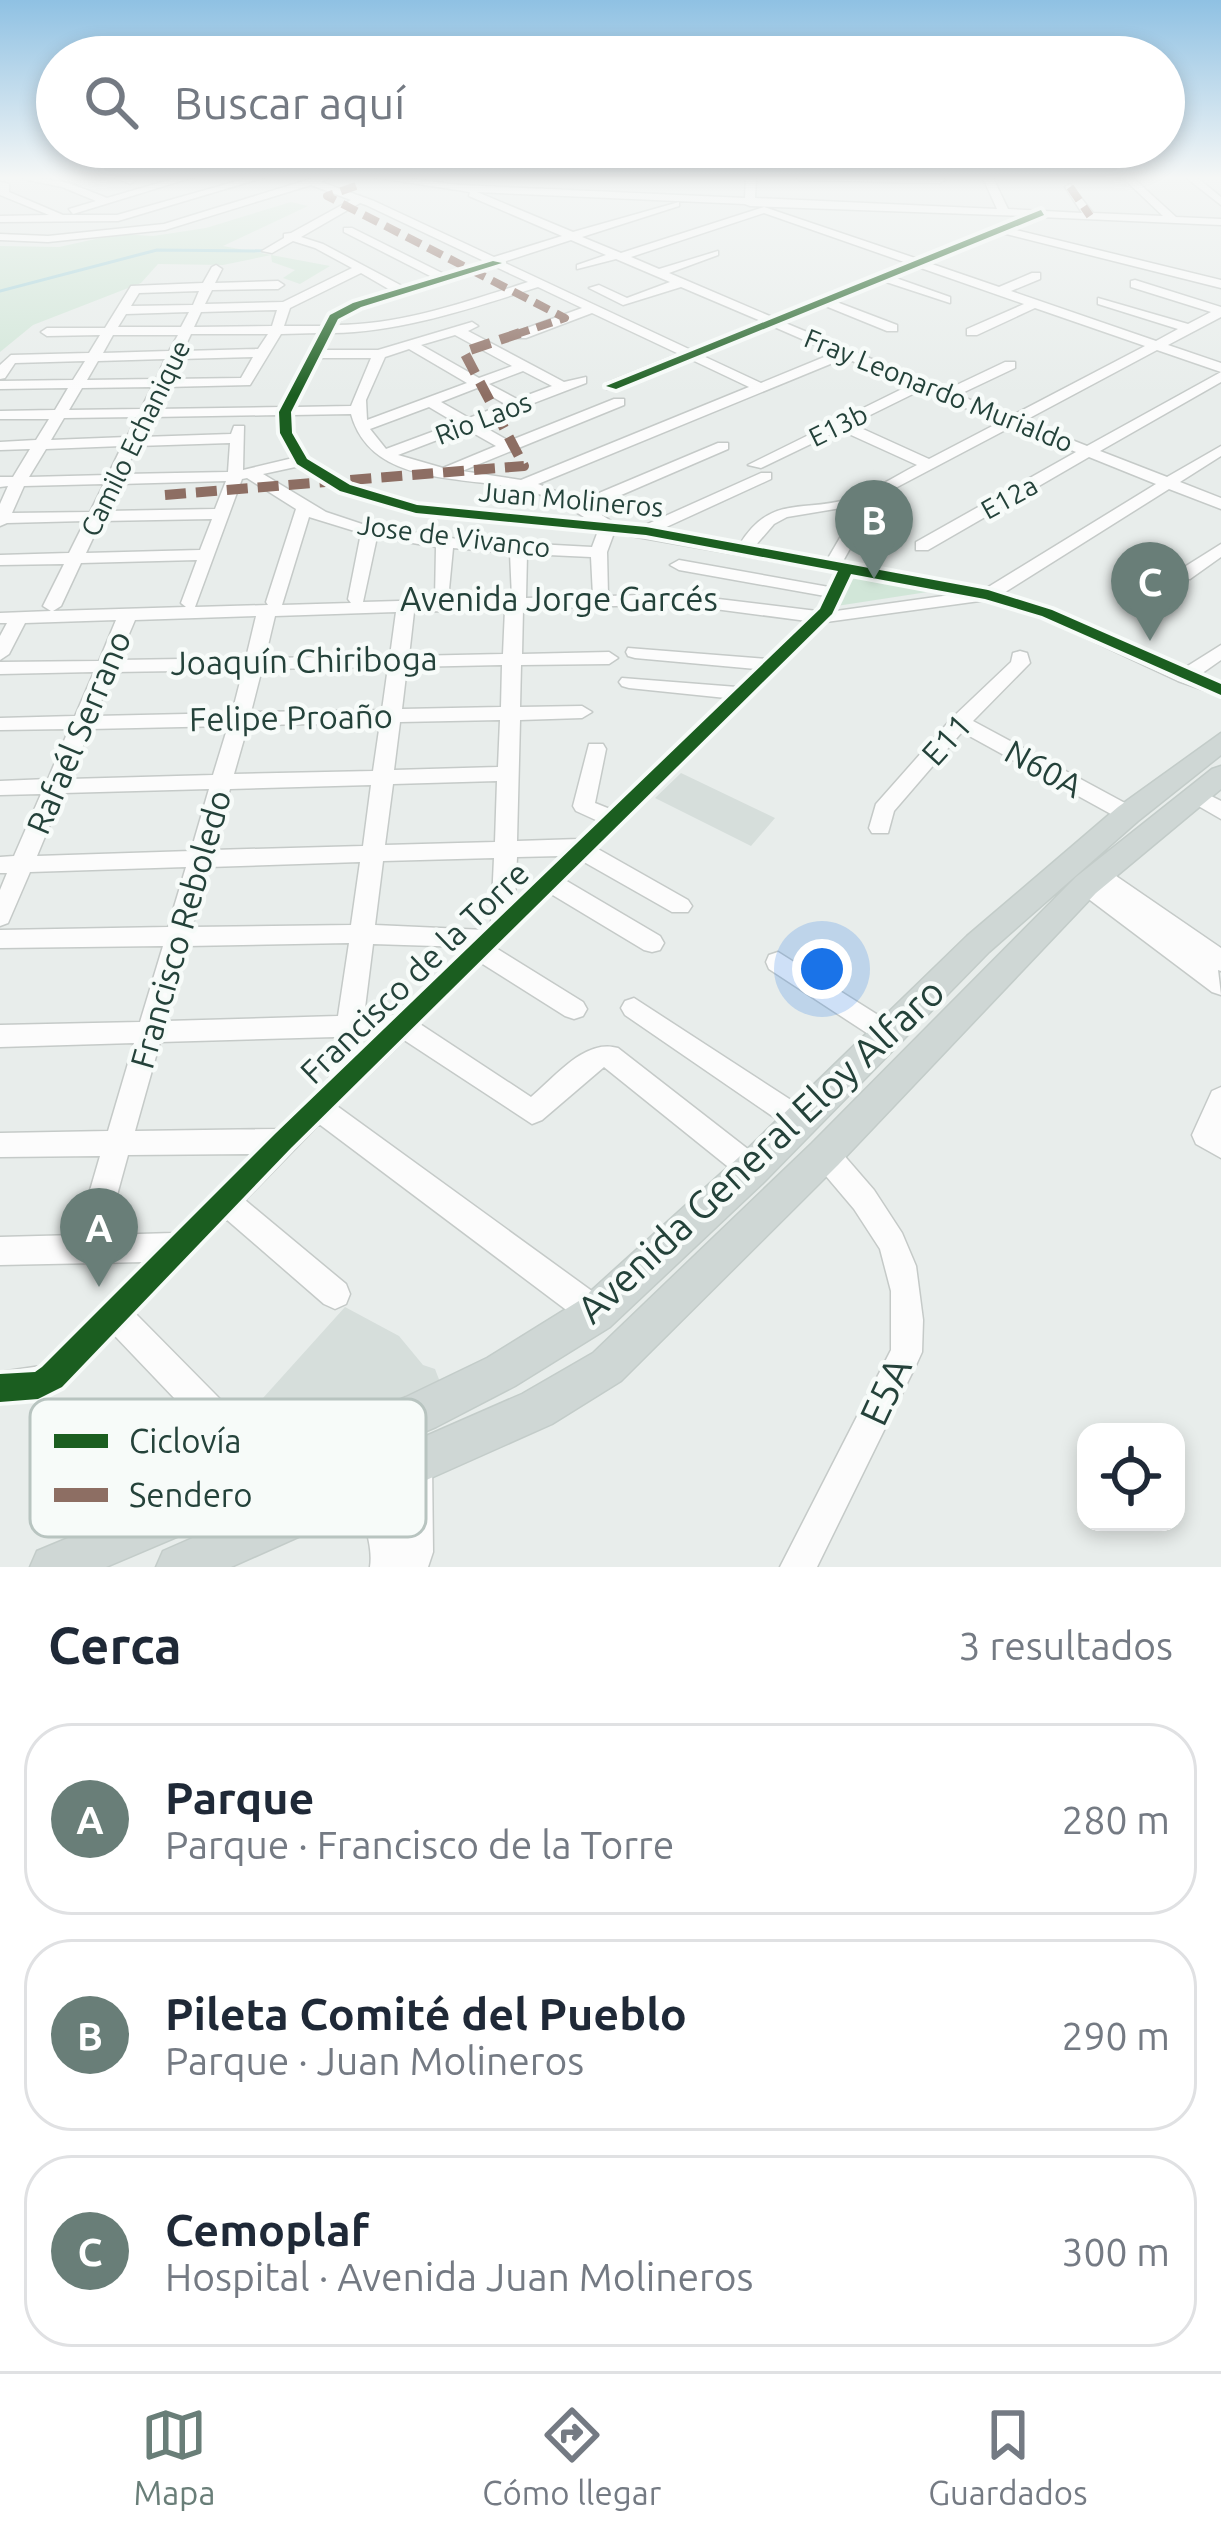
<!DOCTYPE html>
<html lang="es">
<meta charset="utf-8">
<style>
body{margin:0;font-family:Ubuntu,sans-serif;background:#f6f6f7;color:#1f2937}
.controls{position:absolute;right:36px;bottom:36px;display:grid;overflow:hidden;border-radius:24px;box-shadow:0 6px 18px #0003}
.controls button{width:108px;height:108px;display:grid;place-items:center;padding:0;border:0;border-bottom:3px solid #e0e1e3;background:#fff;color:#1f2937;font:60px sans-serif}
.you{position:absolute;left:822px;top:969px;width:42px;height:42px;margin:-30px;border:9px solid #fff;border-radius:50%;background:#1a73e8;box-shadow:0 0 0 18px #1a73e833}
.badge{display:grid;place-items:center;width:78px;height:78px;border-radius:50%;background:#697e78;color:#fff;font-size:39px;font-weight:700}
.pin{position:absolute;translate:-50% -99px;filter:drop-shadow(0 3px 6px #0008)}
.pin::after{content:'';position:absolute;top:63px;width:42px;height:36px;background:inherit;clip-path:polygon(0 0,100% 0,50% 100%)}
.list{margin:0;padding:0;list-style:none}
h2{display:flex;justify-content:space-between;align-items:center;height:156px;margin:0;padding:0 48px;font-size:51px}
h2 small{font-size:39px;font-weight:400;color:#747a83}
.list li{display:grid;grid-template-columns:78px 1fr auto;gap:36px;align-items:center;box-sizing:border-box;height:192px;margin:0 24px 24px;padding:0 24px;border:3px solid #e0e1e3;border-radius:48px}
.list b{display:block;font-size:45px;white-space:nowrap}
.list p{margin:0;font-size:39px;white-space:nowrap;color:#747a83}
.list em{font-size:39px;font-style:normal;color:#747a83}
.icon{flex:none;width:66px;height:66px;fill:none;stroke:currentColor;stroke-width:2;stroke-linecap:round;stroke-linejoin:round}
.map{position:relative;flex:none;width:1221px;height:1567px;overflow:hidden}
.search{position:absolute;background:#fff;box-shadow:0 6px 18px #0003;left:36px;right:36px;top:36px;height:132px;display:flex;align-items:center;gap:30px;box-sizing:border-box;padding:0 42px;border-radius:66px;color:#747a83;font-size:45px}
.sheet{height:804px;background:#fff}
nav{display:flex;justify-content:space-around;align-items:center;box-sizing:border-box;height:168px;border-top:3px solid #e0e1e3;background:#fff;font-size:33px;color:#747a83}
nav a{display:grid;justify-items:center;gap:6px}
nav .on{color:#697e78}
.map>svg:first-child{display:block}
.built{fill:#d6dedb}
.green{fill:#d1e6d8}
.lines{fill:none;stroke-linecap:round;stroke-linejoin:round}
.stream{stroke:#a9d4db;stroke-width:3}
.minor-casing{stroke:#c5cac8;stroke-width:3}
.major-casing{stroke:#c3ccc9;stroke-width:3}
.minor{fill:#fcfcfc;fill-rule:evenodd}
.major{fill:#cfd7d5;fill-rule:evenodd}
.quiet-far1{stroke:#8d6e63;stroke-width:8;stroke-dasharray:16 8;stroke-linecap:butt}
.quiet{stroke:#8d6e63;stroke-width:10;stroke-dasharray:21 10;stroke-linecap:butt}
.cycleway-casing{stroke:#f7fbf9;stroke-width:8}
.cycleway{fill:#1b5e20;fill-rule:evenodd}
.labels{text-anchor:middle;dominant-baseline:central;stroke-width:9;stroke-linejoin:round;paint-order:stroke}
.far-street-label{font-size:27px;fill:#24423a;stroke:#f7fbf9}
.street-label{font-size:33px;fill:#24423a;stroke:#f7fbf9}
.near-street-label{font-size:39px;fill:#24423a;stroke:#f7fbf9}
.key{fill:#f7fbf9;stroke:#b8c4c0;stroke-width:3}
.key-label{font-size:33px;fill:#24423a}
</style>
<div class="map">
<svg width="1221" height="1567" viewBox="0 0 1221 1567">
<rect width="100%" height="100%" fill="#e8edeb"/>
<!-- built -->
<path class="built" d="M681 773 775 818 751 846 655 798Z
M345 1307 399 1336 423 1365 435 1369 440 1382 277 1447 246 1417Z"/>
<!-- green -->
<path class="green" d="M291 202 308 206 223 246 330 266 300 284 283 278 295 270 272 262 271 255 223 265 158 264 141 283 33 325 0 352V246L59 247 118 234 153 236 206 228Z
M847 567 974 593 934 591 830 607Z"/>
<g class="lines">
<!-- stream -->
<path class="stream" d="M0 291 157 250 268 251"/>
<defs>
<path id="minor" d="M23 176 69 183 107 198 183 176H197L73 214 69 209 96 201 62 187 23 179Z
M112 176H125L135 181 130 184Z
M255 176H269L118 221 0 222V216L49 215 0 195V182L9 184V192L63 215H117Z
M320 176 331 177 321 182 374 201 494 257 562 236 469 196 470 192 366 176H390L459 185 745 198 746 176H756L755 198 997 209 982 176H992L1008 209 1082 213 1065 187 1070 184 1093 213 1163 216 1121 176H1131L1176 217 1221 219V225L1040 217 1012 229 1221 280V288L1002 233 929 263 999 287 1032 273H1040V279L1011 291 1156 341 1178 329 1098 304V298L1188 324 1211 312 1131 287V281L1135 280 1221 307V317L1168 345 1221 363V382L1100 451 1167 477 1221 446V456L1180 482 1221 498V509L1169 489 1002 594 1053 609 1186 667 1221 645V660L1201 674 1221 683V696L1178 681 1041 617 987 600 826 622 599 847 598 849 688 900 692 906 688 912H672L584 862 565 880 660 936 664 943 660 950 652 952 644 950 551 894 496 948 583 1002 587 1009 583 1016 574 1019 565 1016 481 963 420 1024 531 1097C555 1077 585 1038 618 1048L762 1160 766 1169 762 1178 752 1182 742 1178 604 1067 542 1120 532 1124 404 1040 337 1106 607 1302 611 1313 607 1324 596 1328 585 1324 319 1124 245 1200 346 1284 350 1294 346 1304 335 1309 324 1304 226 1219 135 1313 284 1464 289 1476 284 1488 272 1493 260 1488 114 1335 63 1388 38 1401 0 1404V1372L41 1366 144 1262 0 1265V1237L77 1235 100 1156 0 1157V1133L108 1131 134 1043 0 1047V1025L140 1022 163 946 0 948V930L168 927 186 867 30 872 8 923 0 926V890L7 873H0V857L14 856 41 794 0 795V781L48 779 69 729 0 730V718L75 716 94 672 0 674V662L99 661 116 620 25 623 9 654 0 660V636L7 623H0V613L51 611 43 606 64 564 0 565V555L69 553 85 521 7 523 0 526V504L8 486 0 487V477H13L30 449 0 450V442L36 440 49 419H0V411L55 410 68 388 0 389V381L73 380 85 361 15 363 5 378 0 379V365L11 355 89 353 100 335 47 336 41 332 47 328H105L131 286 203 283 212 267 216 265 222 269 215 283 278 281 284 285 278 289 212 290 205 304 283 302 352 268 315 248 293 241 272 253 262 251 284 238V234L291 233 351 200 311 185 165 230 48 242 0 240V234L48 236 164 224ZM477 192 745 204 750 206 1024 216 918 259 764 207 621 253 582 237 679 206V202L573 232ZM360 203 366 205 486 262 446 275 352 228H344V232L434 278 404 287 323 244 301 237ZM764 213 907 263 772 317 669 273 718 255V251L659 269 631 257ZM571 240 606 255 577 265V269L616 259 670 282 627 298 599 285 589 288 623 305 681 287 761 321 691 350 503 262ZM496 267 528 282C466 302 401 325 336 325 353 303 463 277 496 267ZM918 267 1024 304 967 329V335H977L1035 308 1145 346 1011 416 958 395 1015 368V362H1005L946 390 783 322 823 305 887 331H897V325L834 301 883 281 950 303V297L893 277ZM361 273 392 291C368 298 336 302 323 326H284L290 308ZM538 287 582 308 516 332V338H526L592 313 679 354 607 383V389H617L690 359 749 387 521 480 462 471 624 405V399H614L509 441 479 424 586 383V377L564 382 468 331 478 326 472 322 378 350H324L332 333C402 332 472 308 538 287ZM199 291 193 305 131 306 139 293ZM277 310 272 326 194 327 201 312ZM189 312 181 327H118L126 314ZM772 326 834 353 761 383 701 355ZM319 333 281 407 155 409 165 387 250 385 281 334ZM191 334H268L258 349 183 351ZM113 335H178L169 351 103 353ZM455 335 512 366 479 378 421 345ZM409 349 467 383 367 420 366 400 385 357ZM1157 350 1221 372 1087 446 1024 421ZM253 357 241 378 169 379 179 359ZM320 358H371L351 406 295 407ZM845 358 910 385 748 465 761 468 840 430 917 465C895 476 872 492 849 499 803 513 771 494 740 544L662 529 771 479V473H761L643 526 614 523 591 508 728 449V443H718L580 501 538 484ZM165 359 156 379 87 380 98 361ZM523 371 552 386 517 399 489 384ZM152 387 141 409 69 410 82 388ZM477 388 505 404 469 418 441 402ZM921 390 1000 422 929 459 852 424ZM429 407 456 423 386 449 370 429ZM278 415 279 433 293 458 243 470 244 426H234L231 434 142 437 151 417ZM292 415 351 414C371 486 459 475 521 489 546 494 569 507 590 521 517 514 361 511 308 458 297 447 293 430 292 415ZM137 417 127 437 51 440 64 418ZM1013 426 1076 452 916 542V550H928L1089 457 1156 484 985 589 842 563 853 543 872 533 864 528 841 536 827 560 755 546 774 524 787 517 865 504ZM466 429 496 446 443 468 398 455ZM230 443 228 472 124 474 137 446ZM122 446 108 475 29 477 46 449ZM300 466 339 491 416 514 598 531 592 547 464 540 365 525 326 512 263 474ZM247 478 296 509 266 602 268 605 195 607 242 479ZM226 481 215 509 106 511 119 484ZM104 484 90 512 12 513 24 486ZM309 517 361 533 348 599 351 603 282 605ZM212 519 200 550 86 553 101 521ZM614 533 836 572 829 587 679 560 670 565 679 570 825 596 817 611 677 594 608 596 607 552ZM377 537 436 547 435 600 363 602ZM453 548 510 553 512 598 448 600ZM527 554 591 557 593 596 526 598ZM197 560 181 603 186 607 53 611 61 606 81 563ZM852 575 957 594 836 611ZM677 604 807 621 767 659 628 648 626 652 628 656 635 658 756 669 737 687 622 678 619 682 622 686 629 688 726 698 610 809 595 803 606 749 603 744H589L573 806 576 811 598 821 579 839 517 841 520 720 582 718 592 712 582 706 520 707 521 665 609 664 618 658 609 652 522 654 523 609ZM505 609 503 654 409 656 414 612ZM396 612 390 656 265 658 275 616ZM256 616 246 658 118 660 135 620ZM502 665 501 707 402 709 407 667ZM388 667 382 710 251 712 262 669ZM243 670 232 713 95 716 113 672ZM500 720 498 767 394 770 400 722ZM380 723 373 771 234 774 248 725ZM228 726 213 775 69 779 90 729ZM497 781 495 842 385 845 393 784ZM371 785 363 846 213 850 230 789ZM209 789 191 851 37 856 63 793ZM562 856 515 900 517 857ZM494 858 491 923 485 930 375 925 383 861ZM360 862 351 925 192 927 209 867ZM349 943 338 1016 166 1021 187 946ZM373 944 466 947 396 1015 364 1016ZM373 1036 359 1050 361 1037ZM335 1037 329 1079 277 1129 135 1131 160 1042ZM252 1154 173 1233 106 1235 128 1155Z
M796 176 940 177 945 180 940 183 800 180Z
M1184 176H1195L1221 197V205Z
M1221 544V557L1190 579H1178V571Z
M1020 651 1027 653 1030 663 973 721 1136 809 1139 814 1136 819H1120L962 732 894 811 888 833H872L869 828 876 804 953 717 1011 662 1013 653Z
M1195 788 1221 801V819L1188 800 1184 795Z
M1100 865 1221 948V971L1218 970 1221 995 1212 992 1078 891 1075 885 1078 879 1092 878 1089 873 1092 867Z
M778 952 897 1027 901 1034 897 1041 888 1045 879 1041 769 969 766 962 769 955Z
M634 998 811 1113 815 1121 811 1129 801 1133 791 1129 625 1015 621 1008 625 1001Z
M1221 1087V1158L1196 1144 1192 1135 1212 1091Z
M825 1142 835 1145 874 1190 902 1233 916 1266 923 1320 922 1352 917 1363 817 1567H780L891 1350V1291L880 1249 854 1209 815 1163 811 1154 815 1145Z
M415 1446 427 1451 432 1463 433 1552 428 1567H370C375 1536 350 1501 362 1472L374 1467 386 1472 398 1516V1463L403 1451Z"/>
<path id="major" d="M1221 733V755L1138 821 989 952 765 1181 610 1327 515 1386 436 1427 106 1567H30L37 1551 406 1397 487 1358 582 1299 739 1157 967 936 1118 807Z
M1221 766V789L1096 893 838 1165 621 1381 552 1424 231 1567H156L163 1551 522 1394 593 1353 812 1143 1076 877 1212 769Z"/>
</defs>
<!-- minor casing -->
<use href="#minor" class="minor-casing"/>
<!-- major casing -->
<use href="#major" class="major-casing"/>
<!-- minor -->
<use href="#minor" class="minor"/>
<!-- major -->
<use href="#major" class="major"/>
<!-- quiet-far1 -->
<path class="quiet-far1" d="M356 186 327 196 565 318 514 335
M1070 187 1090 216"/>
<!-- quiet -->
<path class="quiet" d="M165 495 524 466 464 352 523 332"/>
<defs>
<path id="cycleway" d="M1041 210 1044 215 616 389 606 386Z
M493 261 502 263 361 307 338 319 291 412 292 433 307 459 350 485 417 505 646 527 988 590 1052 610 1221 684V695L1042 616 985 599 851 574 832 614 291 1148 62 1387 38 1399 0 1402V1374L35 1372 42 1367 275 1134 820 609 838 571 646 535 416 513 340 491 297 464 280 433 279 412 330 315 353 303Z"/>
</defs>
<!-- cycleway casing -->
<use href="#cycleway" class="cycleway-casing"/>
<!-- cycleway -->
<use href="#cycleway" class="cycleway"/>
</g>
<!-- sky -->
<linearGradient id="sky" x2="0" y2="1"><stop stop-color="#8fc1e3"/><stop offset="0.45" stop-color="#f5f7f6"/><stop offset="1" stop-color="#f5f7f6" stop-opacity="0"/></linearGradient>
<rect width="1221" height="395" fill="url(#sky)"/>
<g class="labels">
<!-- far-street labels -->
<g class="far-street-label">
<text transform="translate(939 390) rotate(22)">Fray Leonardo Murialdo</text>
<text transform="translate(483 418) rotate(-21)">Rio Laos</text>
<text transform="translate(838 425) rotate(-26)">E13b</text>
<text transform="translate(135 438) rotate(-64)">Camilo Echanique</text>
<text transform="translate(1009 497) rotate(-29)">E12a</text>
<text transform="translate(571 499) rotate(5)">Juan Molineros</text>
<text transform="translate(454 536) rotate(7)">Jose de Vivanco</text>
</g>
<!-- street labels -->
<g class="street-label">
<text x="559" y="598">Avenida Jorge Garcés</text>
<text transform="translate(304 660) rotate(-1)">Joaquín Chiriboga</text>
<text transform="translate(291 717) rotate(-1)">Felipe Proaño</text>
<text transform="translate(78 732) rotate(-67)">Rafaél Serrano</text>
<text transform="translate(946 739) rotate(-48)">E11</text>
<text transform="translate(1044 768) rotate(29)">N60A</text>
<text transform="translate(180 929) rotate(-74)">Francisco Reboledo</text>
<text transform="translate(414 972) rotate(-44)">Francisco de la Torre</text>
</g>
<!-- near-street labels -->
<g class="near-street-label">
<text transform="translate(760 1150) rotate(-43)">Avenida General Eloy Alfaro</text>
<text transform="translate(885 1391) rotate(-65)">E5A</text>
</g>
</g>
<!-- legend -->
<rect x="30" y="1399" width="396" height="138" rx="18" class="key"/>
<rect x="54" y="1434" width="54" height="14" fill="#1b5e20"/>
<rect x="54" y="1488" width="54" height="14" fill="#8d6e63"/>
<g class="key-label">
<text x="129" y="1453">Ciclovía</text>
<text x="129" y="1507">Sendero</text>
</g>
</svg>
<div class="controls">
<button><svg class="icon" aria-label="locate" viewBox="0 0 24 24"><circle cx="12" cy="12" r="6"/><path d="M12 2v4M12 18v4M2 12h4M18 12h4"/></svg></button>
</div>
<div class="you"></div>
<div class="pin badge" style="left:99px;top:1287px">A</div>
<div class="pin badge" style="left:874px;top:579px">B</div>
<div class="pin badge" style="left:1150px;top:641px">C</div>
<div class="search"><svg class="icon" aria-label="search" viewBox="0 0 24 24"><circle cx="10" cy="10" r="6"/><path d="M15 15l6 6"/></svg>Buscar aquí</div>
</div>
<section class="sheet">
<h2>Cerca<small>3 resultados</small></h2>
<ul class="list">
<li><span class="badge">A</span><div><b>Parque</b><p>Parque · Francisco de la Torre</p></div><em>280 m</em></li>
<li><span class="badge">B</span><div><b>Pileta Comité del Pueblo</b><p>Parque · Juan Molineros</p></div><em>290 m</em></li>
<li><span class="badge">C</span><div><b>Cemoplaf</b><p>Hospital · Avenida Juan Molineros</p></div><em>300 m</em></li>
</ul>
</section>
<nav>
<a class="on"><svg class="icon" aria-label="map" viewBox="0 0 24 24"><path d="M3 6l6-2 6 2 6-2v14l-6 2-6-2-6 2zM9 4v14M15 6v14"/></svg>Mapa</a>
<a><svg class="icon" aria-label="directions" viewBox="0 0 24 24"><path d="M12 3l9 9-9 9-9-9zM9 14v-3h6M13 9l2 2-2 2"/></svg>Cómo llegar</a>
<a><svg class="icon" aria-label="saved" viewBox="0 0 24 24"><path d="M7 4h10v16l-5-4-5 4z"/></svg>Guardados</a>
</nav>
